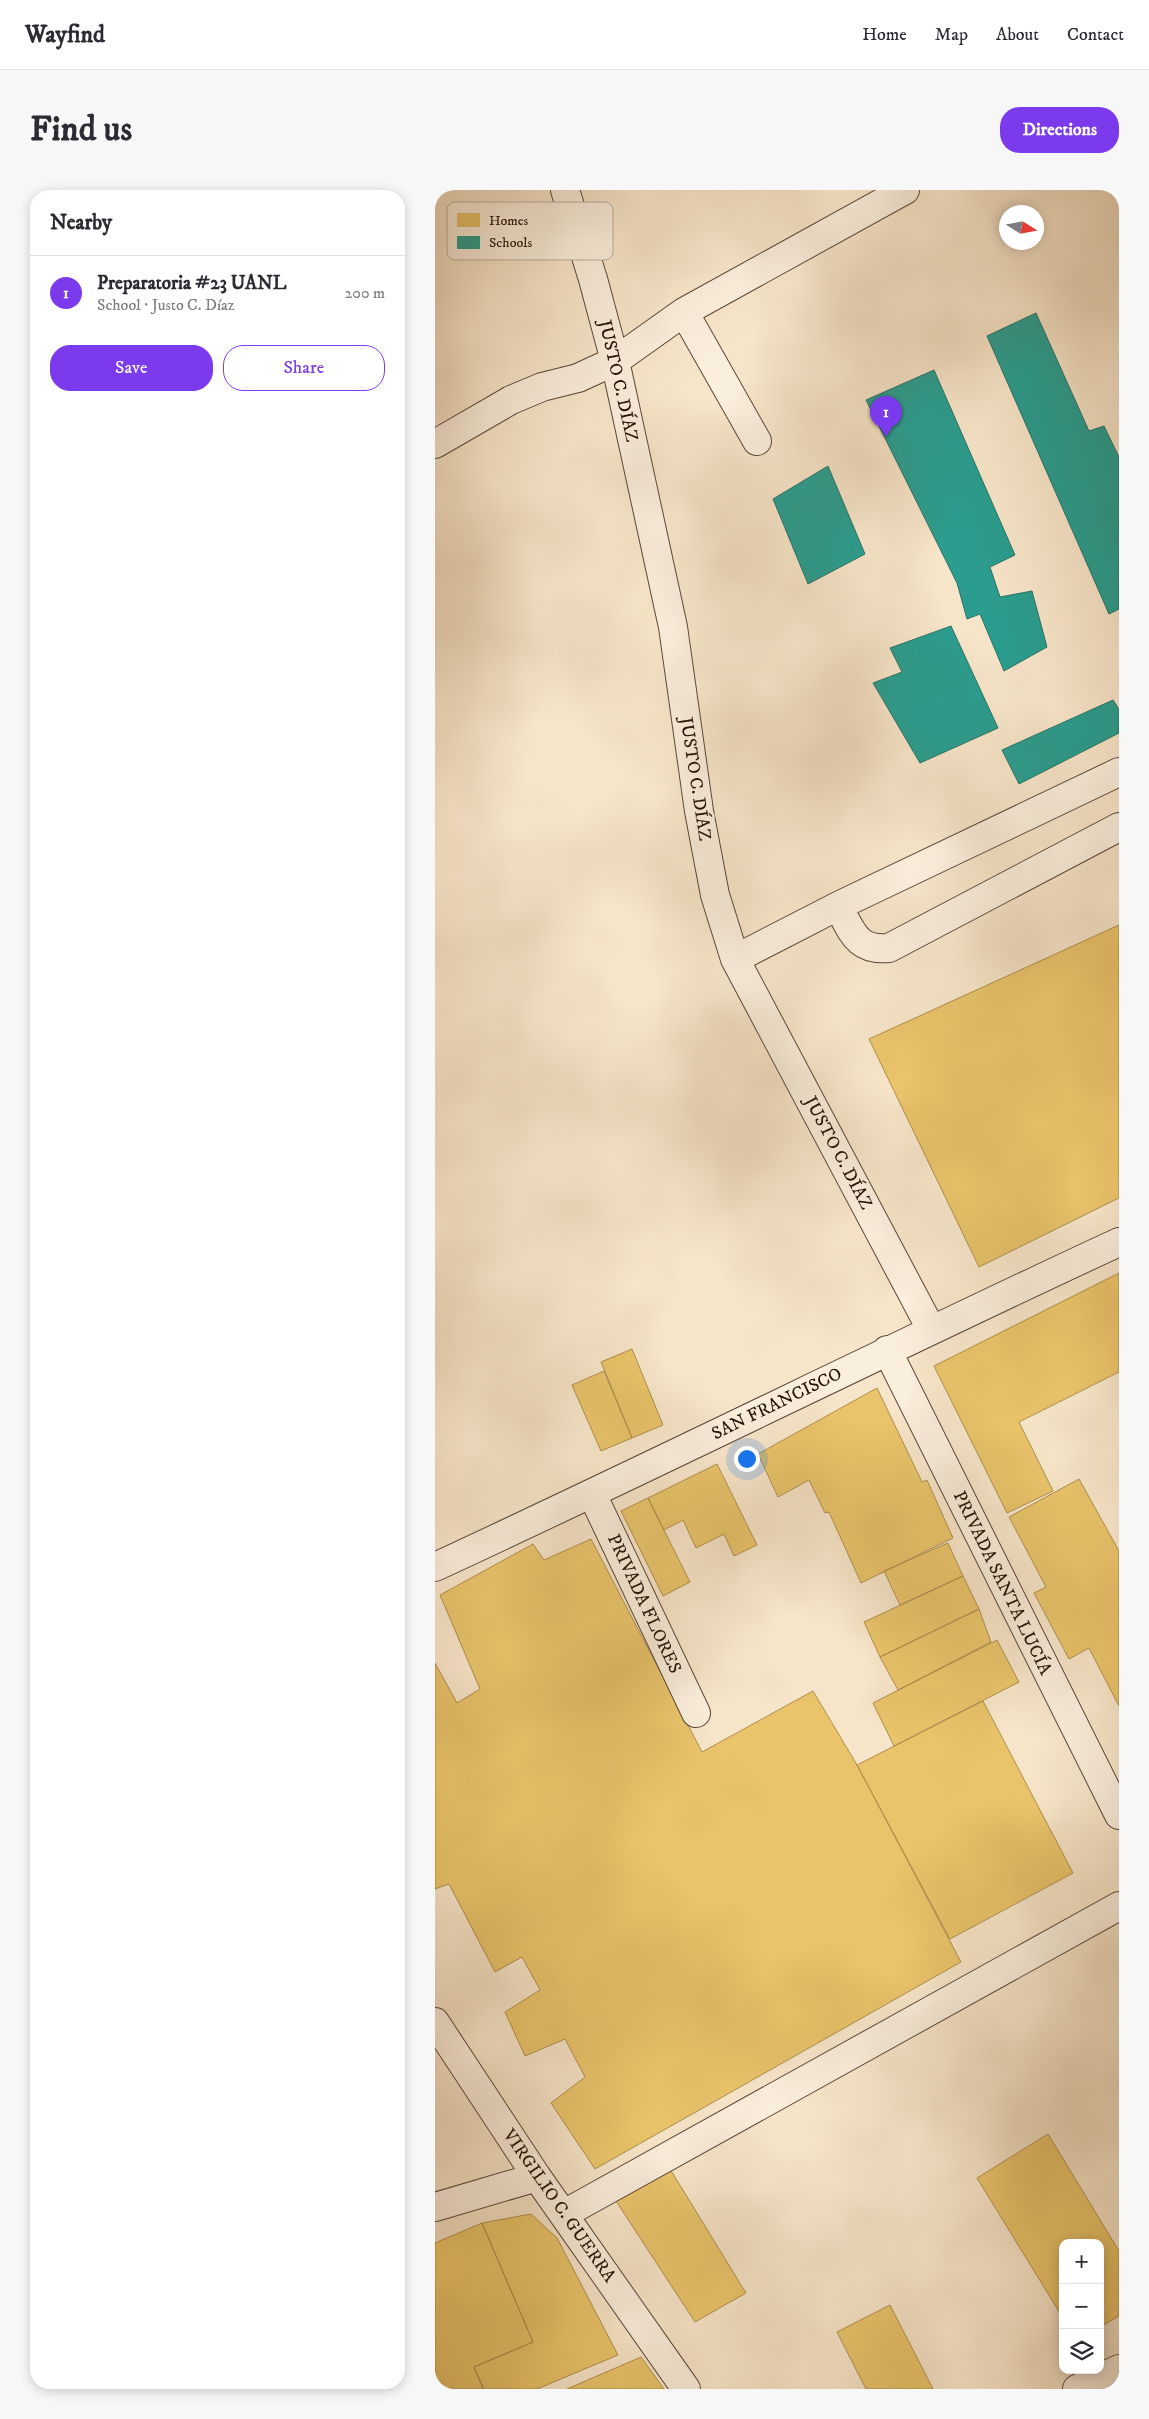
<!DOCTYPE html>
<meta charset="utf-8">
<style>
body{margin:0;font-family:"IM FELL DW Pica",serif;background:#f7f7f7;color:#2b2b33}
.controls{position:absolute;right:15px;bottom:15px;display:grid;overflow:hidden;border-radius:10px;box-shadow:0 2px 12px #0003}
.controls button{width:45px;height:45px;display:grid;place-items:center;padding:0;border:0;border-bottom:1px solid #e1e1e2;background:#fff;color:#2b2b33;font:25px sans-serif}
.compass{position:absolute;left:564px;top:15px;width:45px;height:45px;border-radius:50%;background:#fff;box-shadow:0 2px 12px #0003;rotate:101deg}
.you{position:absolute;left:311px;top:1268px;width:18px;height:18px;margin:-12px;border:4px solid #fff;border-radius:50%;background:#1a73e8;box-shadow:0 0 0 8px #1a73e833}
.badge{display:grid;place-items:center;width:32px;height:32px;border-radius:50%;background:#7c3aed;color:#fff;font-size:16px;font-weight:700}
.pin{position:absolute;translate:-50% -41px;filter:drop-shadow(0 1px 2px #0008)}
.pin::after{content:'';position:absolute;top:26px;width:18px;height:15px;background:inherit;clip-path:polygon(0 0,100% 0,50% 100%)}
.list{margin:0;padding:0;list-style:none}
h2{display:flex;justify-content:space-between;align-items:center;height:65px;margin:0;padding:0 20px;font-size:21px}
h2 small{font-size:16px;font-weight:400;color:#7c7c81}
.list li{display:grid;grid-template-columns:32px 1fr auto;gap:15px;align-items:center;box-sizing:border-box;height:75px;padding:0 20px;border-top:1px solid #e1e1e2}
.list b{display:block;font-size:19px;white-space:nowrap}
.list p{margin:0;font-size:16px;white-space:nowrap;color:#7c7c81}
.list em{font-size:16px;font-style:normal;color:#7c7c81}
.actions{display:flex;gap:10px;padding:15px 20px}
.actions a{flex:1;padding:11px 0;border:1px solid #7c3aed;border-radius:20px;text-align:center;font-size:18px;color:#7c3aed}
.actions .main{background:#7c3aed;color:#fff}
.icon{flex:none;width:28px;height:28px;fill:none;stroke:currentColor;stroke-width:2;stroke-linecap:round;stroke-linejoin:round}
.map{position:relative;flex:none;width:684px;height:2199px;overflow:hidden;border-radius:20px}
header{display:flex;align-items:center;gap:30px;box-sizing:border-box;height:70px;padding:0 25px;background:#fff;border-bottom:1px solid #e1e1e2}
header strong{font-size:24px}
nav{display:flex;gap:28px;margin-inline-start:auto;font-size:18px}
.intro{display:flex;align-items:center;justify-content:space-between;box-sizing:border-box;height:120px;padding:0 30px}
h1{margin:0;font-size:35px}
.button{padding:12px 22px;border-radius:20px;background:#7c3aed;color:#fff;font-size:18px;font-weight:700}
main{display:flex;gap:30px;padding:0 30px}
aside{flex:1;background:#fff;border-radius:20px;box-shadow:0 2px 12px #0003}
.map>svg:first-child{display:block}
.homes{fill:#e9c46a;stroke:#ae8e4c}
.schools{fill:#2a9d8f;stroke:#287366}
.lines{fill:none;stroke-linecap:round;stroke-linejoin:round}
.minor-casing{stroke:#5a4638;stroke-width:30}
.minor{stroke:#faeedc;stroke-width:28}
.labels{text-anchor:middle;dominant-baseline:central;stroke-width:5;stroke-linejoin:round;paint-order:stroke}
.street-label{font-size:18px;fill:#251107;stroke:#faeedc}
.key{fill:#faeedc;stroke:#baac9c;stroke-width:1}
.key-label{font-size:14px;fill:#251107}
</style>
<header>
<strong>Wayfind</strong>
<nav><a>Home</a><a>Map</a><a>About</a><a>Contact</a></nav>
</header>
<div class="intro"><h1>Find us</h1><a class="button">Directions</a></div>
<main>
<aside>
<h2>Nearby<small></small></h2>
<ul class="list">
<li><span class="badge">1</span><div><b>Preparatoria #23 UANL</b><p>School · Justo C. Díaz</p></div><em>200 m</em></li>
</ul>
<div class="actions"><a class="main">Save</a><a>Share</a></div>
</aside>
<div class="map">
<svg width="684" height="2199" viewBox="0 0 684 2199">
<rect width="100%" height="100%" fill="#f7e5c9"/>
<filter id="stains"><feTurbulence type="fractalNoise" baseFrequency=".004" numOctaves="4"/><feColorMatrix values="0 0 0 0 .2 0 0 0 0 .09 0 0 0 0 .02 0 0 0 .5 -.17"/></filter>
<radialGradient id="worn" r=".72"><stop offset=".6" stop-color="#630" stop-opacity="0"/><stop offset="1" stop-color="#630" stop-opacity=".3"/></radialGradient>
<!-- homes -->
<path class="homes" d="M684 735V1008L544 1077 434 849Z
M684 1083V1182L584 1232 618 1301 572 1323 499 1176Z
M197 1159 228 1235 197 1248 166 1172Z
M169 1181 197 1248 166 1261 137 1195Z
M442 1198 487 1292 492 1290 518 1348 426 1393 394 1322 390 1323 374 1290 343 1307 323 1264Z
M282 1274 322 1355 299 1366 289 1344 261 1358 248 1330 229 1340 213 1308Z
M644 1289 684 1361V1516L654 1458 634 1469 599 1403 611 1397 574 1327Z
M213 1308 255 1392 228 1406 186 1321Z
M156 1349 267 1562 378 1501 422 1575 526 1772 160 1979 116 1913 150 1887 130 1849 90 1866 70 1822 105 1800 87 1767 60 1782 14 1694 0 1699V1473L22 1513 45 1499 5 1405 98 1354 109 1370Z
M513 1353 528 1386 465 1415 449 1381Z
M528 1386 544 1419 445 1467 429 1432Z
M544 1419 556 1452 463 1500 445 1467Z
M562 1450 584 1492 459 1556 438 1513Z
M548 1511 638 1683 515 1749 422 1575Z
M613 1944 684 2061V2126L665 2137V2053H628V2128L542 1988Z
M235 1979 311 2103 260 2132 181 2011Z
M96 2024 122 2048 183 2165 102 2199H49L39 2177 98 2152 47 2033Z
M47 2033 98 2152 39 2177 48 2199H0V2053Z
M455 2115 498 2199H431L402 2142Z
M206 2167 229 2199H132Z"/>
<!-- schools -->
<path class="schools" d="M601 123 654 241 669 236 684 267V419L674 424 552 146Z
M499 180 580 365 555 377 565 407 597 401 612 457 569 481 545 424 532 429 522 393 431 210Z
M393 276 430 364 373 394 338 309Z
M516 436 563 538 485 573 438 493 467 482 455 458Z
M678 510 684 519V543L584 594 567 560Z"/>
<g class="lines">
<defs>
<path id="minor" d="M130 0 158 89 180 171 238 437 264 621 280 705 300 769 496 1139
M249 122 322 251
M0 254 76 210 107 197 143 188 180 171 249 122 470 0
M403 716C417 741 421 761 454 758L684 637
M300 769 403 716 684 582
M452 1160 684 1625
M157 1304 261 1523
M0 1377C229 1271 455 1158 684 1052
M0 1832 102 1987 251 2199
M0 2017 102 1987
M129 2024 684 1716
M642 2199 684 2179"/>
</defs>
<!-- minor casing -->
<use href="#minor" class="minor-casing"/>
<!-- minor -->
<use href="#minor" class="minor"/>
</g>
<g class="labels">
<!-- street labels -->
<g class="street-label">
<text transform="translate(183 191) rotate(77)">JUSTO C. DÍAZ</text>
<text transform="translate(260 589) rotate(81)">JUSTO C. DÍAZ</text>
<text transform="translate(403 963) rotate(62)">JUSTO C. DÍAZ</text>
<text transform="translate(342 1214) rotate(-26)">SAN FRANCISCO</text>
<text transform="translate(567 1393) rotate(64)">PRIVADA SANTA LUCÍA</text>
<text transform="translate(209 1414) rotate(65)">PRIVADA FLORES</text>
<text transform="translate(124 2016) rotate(55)">VIRGILIO C. GUERRA</text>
</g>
</g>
<!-- legend -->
<rect x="12" y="12" width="166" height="58" rx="8" class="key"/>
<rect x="22" y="23" width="23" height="14" fill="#e9c46a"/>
<rect x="22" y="46" width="23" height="13" fill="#2a9d8f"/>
<g class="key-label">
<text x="54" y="35">Homes</text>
<text x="54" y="57">Schools</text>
</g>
<rect width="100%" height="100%" filter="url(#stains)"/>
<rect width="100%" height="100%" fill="url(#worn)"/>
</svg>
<div class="controls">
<button>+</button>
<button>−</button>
<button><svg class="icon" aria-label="layers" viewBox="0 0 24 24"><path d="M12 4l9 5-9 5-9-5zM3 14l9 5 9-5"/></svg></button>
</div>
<svg class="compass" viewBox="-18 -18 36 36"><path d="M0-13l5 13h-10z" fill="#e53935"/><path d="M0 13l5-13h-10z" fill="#7c7c81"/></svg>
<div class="you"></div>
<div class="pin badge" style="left:451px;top:247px">1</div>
</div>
</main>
